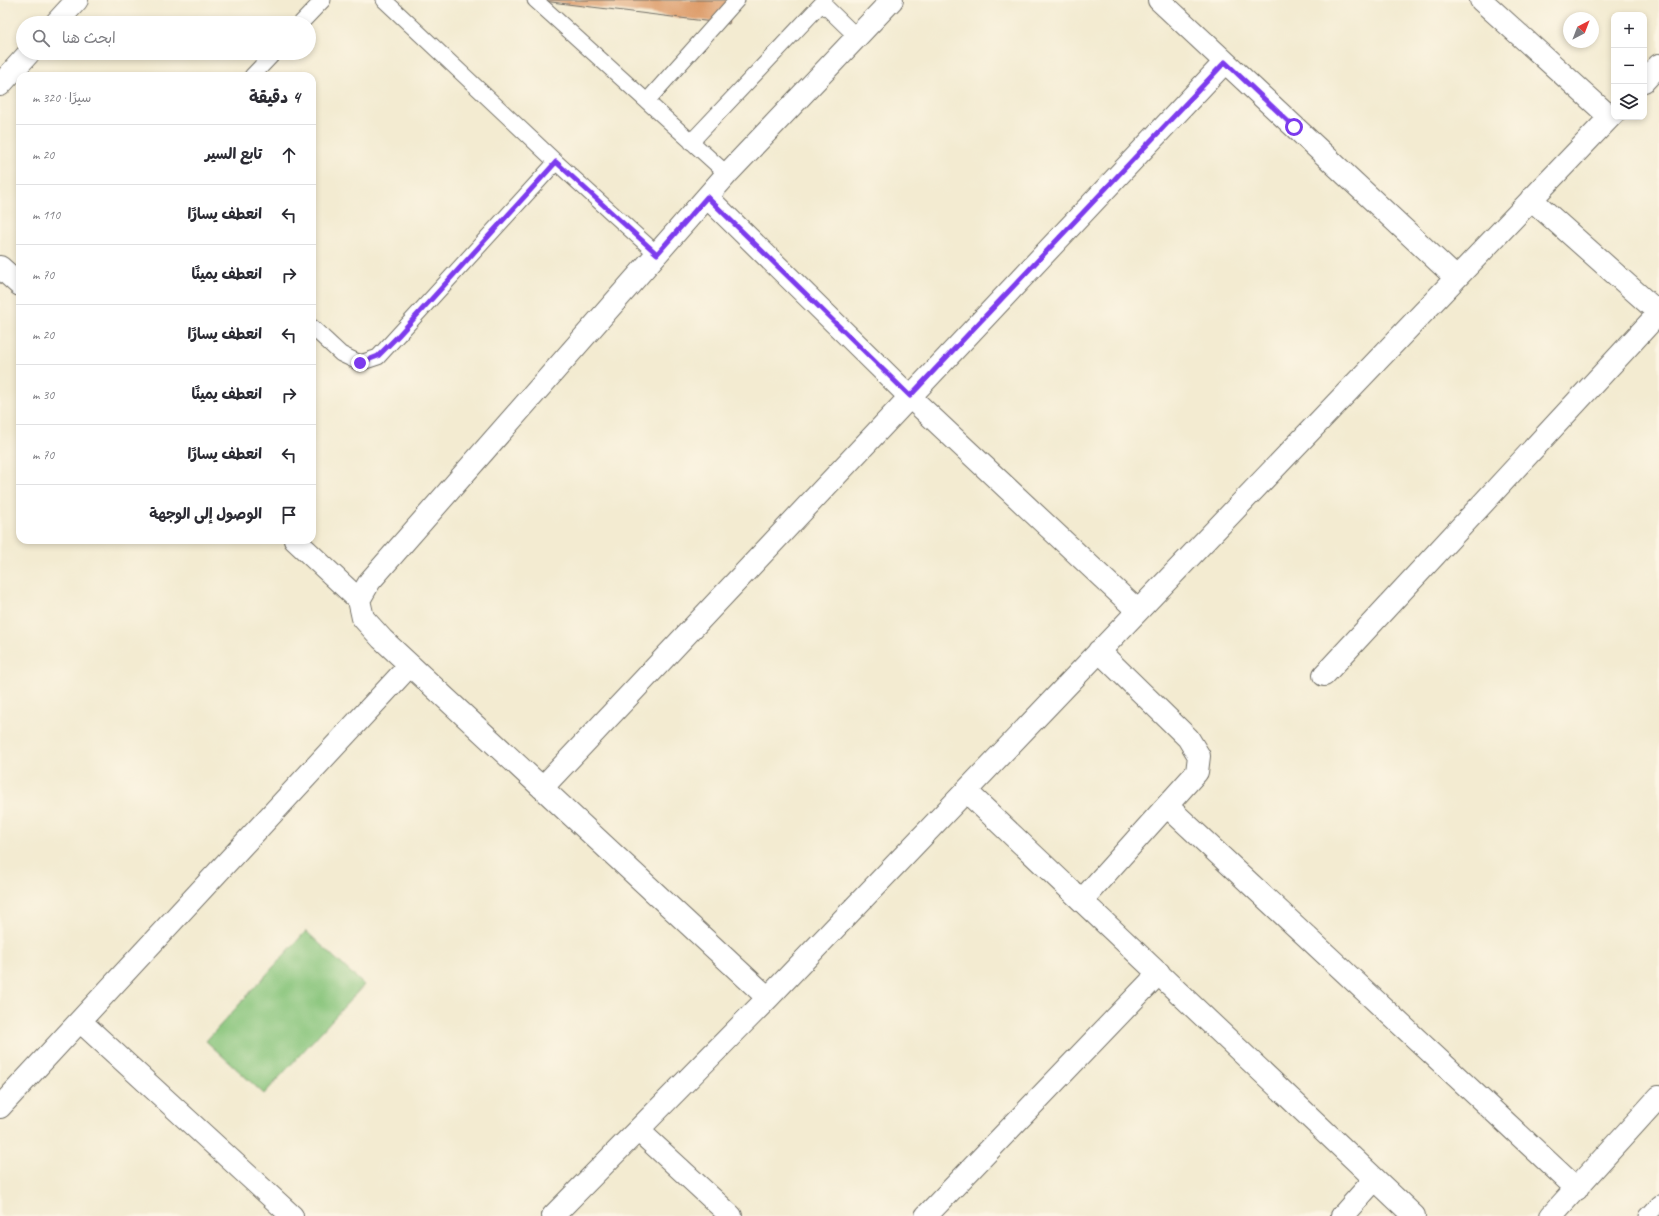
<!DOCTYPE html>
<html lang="ar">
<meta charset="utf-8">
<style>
body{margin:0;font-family:Caveat,"Playpen Sans Arabic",sans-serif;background:#f2f2f3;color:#2b2b33;direction:rtl}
.controls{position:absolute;right:12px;top:12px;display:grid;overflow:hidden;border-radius:8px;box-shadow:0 2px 6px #0003}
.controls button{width:36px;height:36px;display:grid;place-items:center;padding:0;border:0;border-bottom:1px solid #e1e1e2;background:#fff;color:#2b2b33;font:20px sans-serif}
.compass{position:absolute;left:1563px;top:12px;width:36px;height:36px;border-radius:50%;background:#fff;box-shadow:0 2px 6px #0003;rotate:42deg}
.stop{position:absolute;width:12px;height:12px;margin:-9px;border:3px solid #7c3aed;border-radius:50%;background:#fff}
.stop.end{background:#7c3aed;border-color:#fff;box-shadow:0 1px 4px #0008}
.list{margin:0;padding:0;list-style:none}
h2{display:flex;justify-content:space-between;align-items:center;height:52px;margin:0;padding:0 16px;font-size:17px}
h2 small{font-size:13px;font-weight:400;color:#7c7c81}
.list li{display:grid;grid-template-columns:26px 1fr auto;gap:12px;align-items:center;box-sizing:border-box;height:60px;padding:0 16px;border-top:1px solid #e1e1e2}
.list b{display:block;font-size:15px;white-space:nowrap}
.list em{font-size:13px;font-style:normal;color:#7c7c81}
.icon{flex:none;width:22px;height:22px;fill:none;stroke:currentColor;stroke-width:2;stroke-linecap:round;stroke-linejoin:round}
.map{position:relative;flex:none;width:1659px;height:1216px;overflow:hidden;direction:ltr}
.search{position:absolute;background:#fff;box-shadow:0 2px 6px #0003;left:16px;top:16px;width:300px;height:44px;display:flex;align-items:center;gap:10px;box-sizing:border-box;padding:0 14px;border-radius:22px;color:#7c7c81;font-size:15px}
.panel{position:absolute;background:#fff;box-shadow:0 2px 6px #0003;left:16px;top:72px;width:300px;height:472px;border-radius:12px;direction:rtl}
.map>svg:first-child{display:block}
.green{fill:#87c47a;stroke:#597852}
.building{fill:#dd9b69}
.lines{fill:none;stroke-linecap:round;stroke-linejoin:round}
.service-casing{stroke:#716e65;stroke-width:17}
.minor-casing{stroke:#716e65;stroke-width:24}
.service{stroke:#fff;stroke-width:15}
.minor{stroke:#fff;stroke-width:22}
.route{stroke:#7c3aed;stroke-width:5}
</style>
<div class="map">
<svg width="1659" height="1216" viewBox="0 0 1659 1216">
<rect width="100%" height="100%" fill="#fcf5e5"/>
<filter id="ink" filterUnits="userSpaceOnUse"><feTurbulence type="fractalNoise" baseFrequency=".025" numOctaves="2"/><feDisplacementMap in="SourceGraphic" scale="8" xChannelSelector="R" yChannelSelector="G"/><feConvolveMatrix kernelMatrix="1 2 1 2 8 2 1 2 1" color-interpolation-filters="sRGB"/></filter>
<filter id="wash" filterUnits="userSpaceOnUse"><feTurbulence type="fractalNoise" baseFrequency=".012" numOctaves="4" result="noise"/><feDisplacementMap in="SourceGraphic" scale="16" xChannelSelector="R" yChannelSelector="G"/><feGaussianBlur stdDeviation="0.9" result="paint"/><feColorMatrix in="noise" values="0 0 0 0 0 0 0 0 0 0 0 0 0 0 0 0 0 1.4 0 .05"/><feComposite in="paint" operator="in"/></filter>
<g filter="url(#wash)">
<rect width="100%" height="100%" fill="#f3ebd1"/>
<!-- green -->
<path class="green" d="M306 931 364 985 264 1094 206 1041Z"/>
<g id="blocks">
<!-- building -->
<path class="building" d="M535 0H732L729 24Z"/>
</g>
</g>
<g filter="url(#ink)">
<use href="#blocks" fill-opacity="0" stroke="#716e65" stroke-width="1"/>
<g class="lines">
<defs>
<path id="service" d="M384 0 556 162 657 254
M535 0 727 174
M822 3 857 37
M301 23 323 0
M252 76 274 53
M647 101 737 0
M691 142 825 0
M312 327 341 354 360 363 378 357 556 162
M1647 1216 1659 1203"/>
<path id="minor" d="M1159 0 1456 278
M1481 0 1610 117
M56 23 77 0
M1644 81 1659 65
M0 85 29 53
M707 197 910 397 1138 611
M0 267 20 285
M295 540 359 600
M1324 675 1659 313 1531 199
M542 788 1225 62
M966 791 1414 1216
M1167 806 1577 1189
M1082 900 1197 772 1199 756 1188 738 1099 651
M768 998 382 639 363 618 359 600 370 581 727 174 892 0
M80 1021 292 1216
M0 1107 410 665
M638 1130 731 1216
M553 1216 768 998 1614 113
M926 1216 1159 973
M1342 1216 1375 1179
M1551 1216 1659 1097"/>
</defs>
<!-- service casing -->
<use href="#service" class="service-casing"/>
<!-- minor casing -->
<use href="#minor" class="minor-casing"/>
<!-- service -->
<use href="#service" class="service"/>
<!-- minor -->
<use href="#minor" class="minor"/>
</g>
</g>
<g class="lines" filter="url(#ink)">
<!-- route -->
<path class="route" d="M360 363 378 356 398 336 556 162 657 254 707 197 910 396 1225 62 1294 127"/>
</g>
</svg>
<div class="controls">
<button>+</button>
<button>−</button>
<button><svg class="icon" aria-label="layers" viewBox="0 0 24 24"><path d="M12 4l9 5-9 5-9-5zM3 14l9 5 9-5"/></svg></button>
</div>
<svg class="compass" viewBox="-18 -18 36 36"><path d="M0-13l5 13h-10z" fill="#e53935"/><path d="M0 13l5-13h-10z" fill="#7c7c81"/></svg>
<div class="stop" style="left:1294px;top:127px"></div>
<div class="stop end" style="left:360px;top:363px"></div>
<div class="search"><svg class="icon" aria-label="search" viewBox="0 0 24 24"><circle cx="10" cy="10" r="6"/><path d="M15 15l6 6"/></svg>ابحث هنا</div>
<section class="panel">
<h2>4 دقيقة<small>سيرًا · 320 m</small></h2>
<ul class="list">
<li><svg class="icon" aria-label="ahead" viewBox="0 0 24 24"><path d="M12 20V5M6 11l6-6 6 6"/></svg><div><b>تابع السير</b></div><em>20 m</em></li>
<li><svg class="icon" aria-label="left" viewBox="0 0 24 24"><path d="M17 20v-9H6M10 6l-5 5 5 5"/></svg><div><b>انعطف يسارًا</b></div><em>110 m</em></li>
<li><svg class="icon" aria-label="right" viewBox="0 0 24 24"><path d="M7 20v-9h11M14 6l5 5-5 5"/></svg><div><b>انعطف يمينًا</b></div><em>70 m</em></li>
<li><svg class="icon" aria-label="left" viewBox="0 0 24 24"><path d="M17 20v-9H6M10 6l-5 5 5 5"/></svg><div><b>انعطف يسارًا</b></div><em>20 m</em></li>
<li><svg class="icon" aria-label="right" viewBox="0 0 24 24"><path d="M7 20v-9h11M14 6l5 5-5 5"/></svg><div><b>انعطف يمينًا</b></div><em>30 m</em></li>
<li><svg class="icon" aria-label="left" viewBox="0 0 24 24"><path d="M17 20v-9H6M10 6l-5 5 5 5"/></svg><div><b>انعطف يسارًا</b></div><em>70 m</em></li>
<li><svg class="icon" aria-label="arrive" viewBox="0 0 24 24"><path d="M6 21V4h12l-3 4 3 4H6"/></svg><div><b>الوصول إلى الوجهة</b></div></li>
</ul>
</section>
</div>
